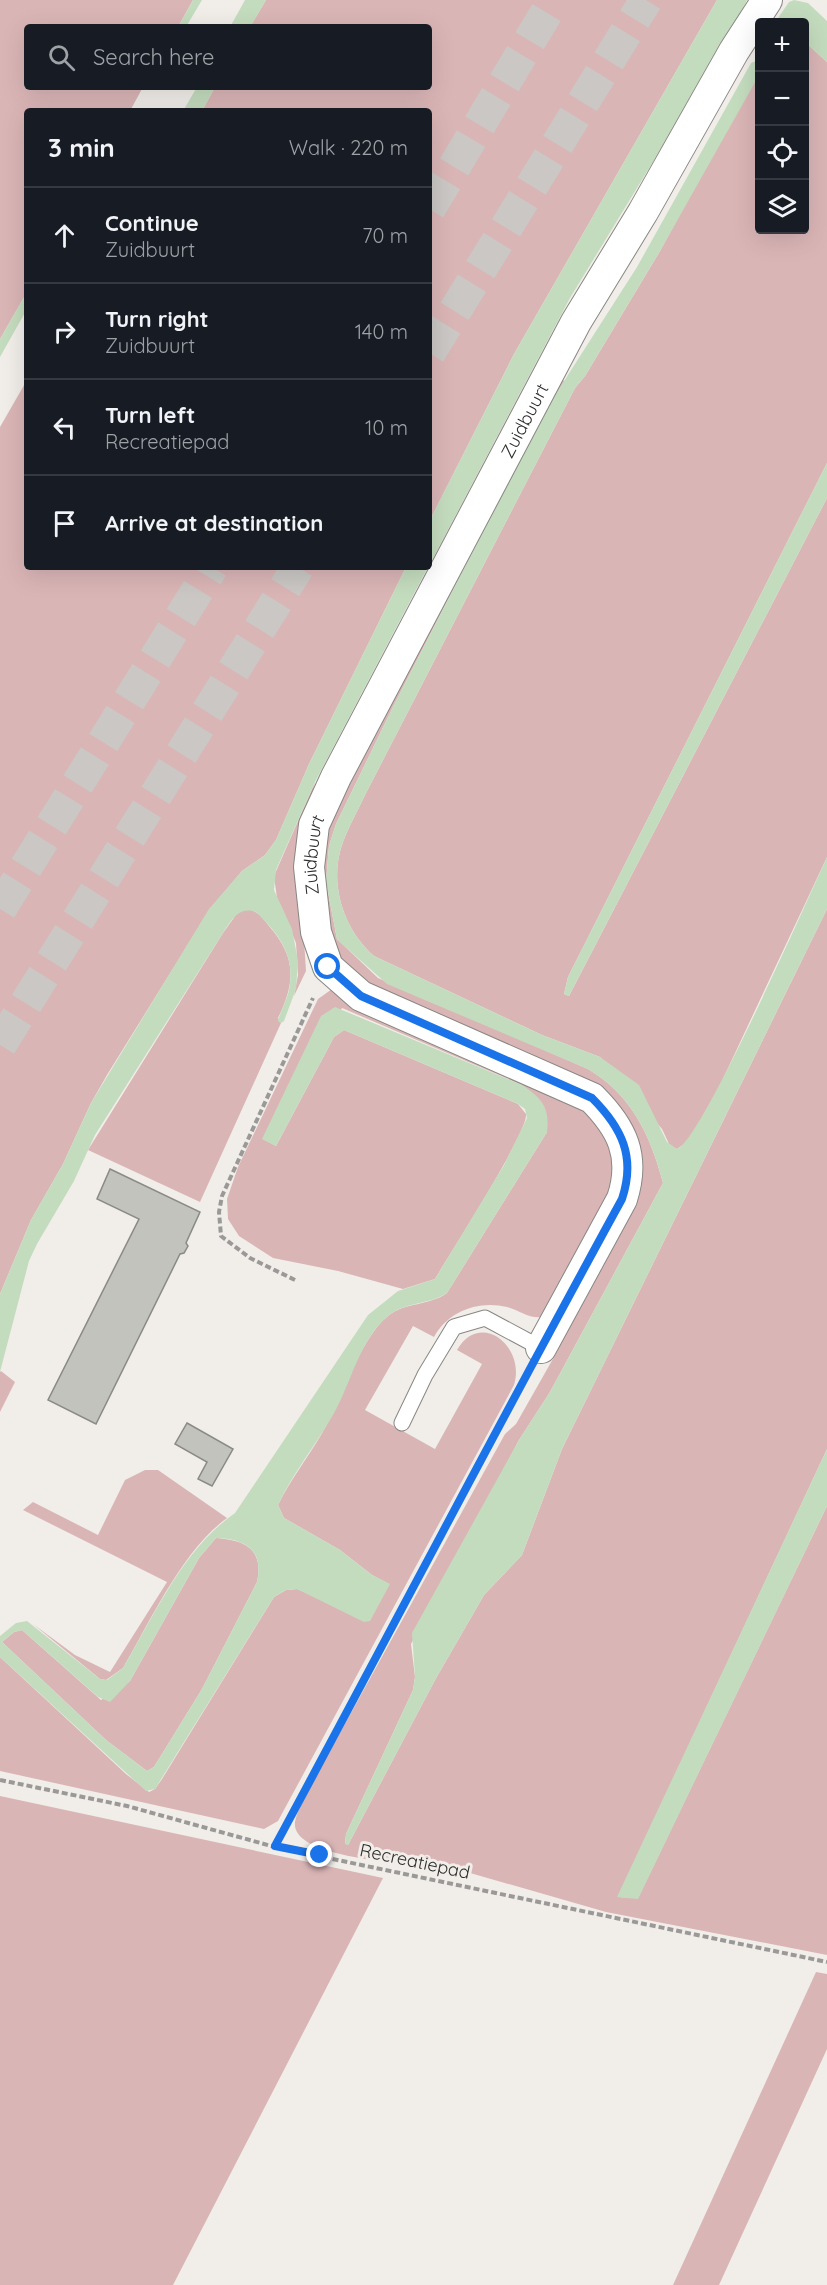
<!DOCTYPE html>
<meta charset="utf-8">
<style>
body{margin:0;font-family:Quicksand,sans-serif;background:#242831;color:#f1f3f6}
.controls{position:absolute;right:18px;top:18px;display:grid;overflow:hidden;border-radius:6px;box-shadow:0 6px 24px #0002}
.controls button{width:54px;height:54px;display:grid;place-items:center;padding:0;border:0;border-bottom:2px solid #363941;background:#171b24;color:#f1f3f6;font:30px sans-serif}
.stop{position:absolute;width:18px;height:18px;margin:-14px;border:4px solid #1a73e8;border-radius:50%;background:#fff}
.stop.end{background:#1a73e8;border-color:#fff;box-shadow:0 2px 6px #0008}
.list{margin:0;padding:0;list-style:none}
h2{display:flex;justify-content:space-between;align-items:center;height:78px;margin:0;padding:0 24px;font-size:26px}
h2 small{font-size:20px;font-weight:400;color:#9ea1a6}
.list li{display:grid;grid-template-columns:39px 1fr auto;gap:18px;align-items:center;box-sizing:border-box;height:96px;padding:0 24px;border-top:2px solid #363941}
.list b{display:block;font-size:22px;white-space:nowrap}
.list p{margin:0;font-size:20px;white-space:nowrap;color:#9ea1a6}
.list em{font-size:20px;font-style:normal;color:#9ea1a6}
.icon{flex:none;width:33px;height:33px;fill:none;stroke:currentColor;stroke-width:2;stroke-linecap:round;stroke-linejoin:round}
.map{position:relative;flex:none;width:827px;height:2285px;overflow:hidden}
.search{position:absolute;background:#171b24;box-shadow:0 6px 24px #0002;left:24px;top:24px;width:408px;height:66px;display:flex;align-items:center;gap:15px;box-sizing:border-box;padding:0 21px;border-radius:6px;color:#9ea1a6;font-size:22px}
.panel{position:absolute;background:#171b24;box-shadow:0 6px 24px #0002;left:24px;top:108px;width:408px;height:462px;border-radius:6px}
.map>svg:first-child{display:block}
.green{fill:#dab5b6}
.water{fill:#c4dcbe;fill-rule:evenodd}
.building{fill:#c3c3be;stroke:#8a8a86;stroke-width:1.5}
.lines{fill:none;stroke-linecap:round;stroke-linejoin:round}
.highway-tunnel{stroke:#cac7c4;stroke-width:33;stroke-dasharray:33 16;stroke-linecap:butt}
.lane-casing{stroke:#898783;stroke-width:17}
.street-casing{stroke:#898783;stroke-width:32}
.path{stroke:#9b9997;stroke-width:4;stroke-dasharray:6 3;stroke-linecap:butt}
.lane{stroke:#fff;stroke-width:15}
.street{stroke:#fff;stroke-width:30}
.route{stroke:#1a73e8;stroke-width:8}
.labels{text-anchor:middle;dominant-baseline:central;stroke-width:6;stroke-linejoin:round;paint-order:stroke}
.street-label{font-size:18px;fill:#2e2d2c;stroke:#f1eeea}
</style>
<div class="map">
<svg width="827" height="2285" viewBox="0 0 827 2285">
<rect width="100%" height="100%" fill="#f1eeea"/>
<!-- green -->
<path class="green" d="M0 0H193L178 27H27V87H143L130 111H27V292L0 339Z
M266 0H717L514 354 429 522V111H202L215 87H429V27H250Z
M805 42 827 62V463L568 977 564 994 569 996 827 498V857L721 1083 690 1140 677 1149 670 1146 662 1129 600 1057 542 1035 374 956C343 929 328 882 343 842 349 826 358 810 365 795L575 388 585 376 660 251 759 70 760 230H804Z
M554 379 566 381 543 414 392 709 336 824 329 846 326 882 337 939 378 978 588 1069C631 1094 651 1136 663 1183L550 1392 519 1440 411 1644 415 1677 413 1690 346 1834 345 1843 348 1845 435 1680 484 1595 522 1555 562 1449 827 909V1449L618 1897 638 1898 827 1506V1955L606 1912 404 1854 391 1863C370 1859 291 1852 295 1822 297 1809 309 1792 314 1780L505 1434 516 1424 558 1350V1340L634 1195 627 1124 375 991 348 969 332 944 318 885 324 826Z
M27 380V567H406L309 764 276 840 265 855 242 871 210 909 107 1075 91 1103 63 1164 31 1220 0 1294V427Z
M315 782 306 818 300 877 306 971 294 996 298 975 296 943 277 898 274 876Z
M247 909C258 911 262 917 269 926 296 957 296 981 278 1018L281 1023 200 1202 88 1150 223 933 238 912Z
M332 989 572 1098 612 1139 616 1185 543 1317C528 1319 521 1311 507 1307 479 1300 448 1311 434 1337L413 1326 365 1410 435 1449 482 1364 457 1350C480 1310 526 1346 514 1385L278 1821 264 1829 0 1771V1657L126 1774 149 1792 155 1789 162 1779 274 1597 286 1590 297 1589 370 1620 389 1584 372 1575 340 1550 284 1518 278 1505C290 1480 307 1459 321 1435 340 1403 360 1338 388 1316 405 1302 429 1306 447 1293L547 1132 522 1085 342 1008 263 1139 276 1146 334 1037 344 1030 518 1104 526 1114C529 1131 449 1255 435 1279L403 1289 338 1271 273 1258 239 1236 228 1219 227 1199 238 1167 318 999Z
M1 1371 15 1382 0 1412V1372Z
M145 1470H158L227 1518C182 1551 151 1620 123 1668L106 1680 100 1679 33 1624 75 1655 110 1672 167 1582 23 1510 33 1502 98 1535 125 1480Z
M216 1538C246 1540 264 1550 257 1582L202 1689 154 1767 147 1771 106 1740 2 1642 14 1632 22 1630 101 1700 130 1681 199 1558Z
M0 1796 383 1878 173 2285H0Z
M816 1972 827 1974V2049L719 2285H673Z"/>
<!-- water -->
<path class="water" d="M193 0H202L186 27H178Z
M245 0H266L250 27H230Z
M717 0H747L729 37 570 298 429 566V522L514 354Z
M794 0 808 3 827 21V62L805 42 804 22H778V18L789 2Z
M756 61 759 66 758 77 660 251 585 376 575 388 365 795C358 810 349 826 343 842 328 882 343 929 374 956L542 1035 600 1057 639 1085 667 1142 677 1149C700 1144 810 894 827 857V909L562 1449 522 1555 484 1595 435 1680 348 1845 345 1844 346 1834 413 1690 415 1677 412 1633 519 1440 550 1392 663 1183C651 1136 631 1094 588 1069L387 984 342 944 337 939 326 882 329 846 336 824 392 709 543 414 637 267 751 63Z
M197 87H215L202 111H183Z
M27 292V309L0 357V339Z
M827 463V498L569 996 564 994 568 977Z
M406 567H428L315 782 276 870 274 890 292 929 298 961 296 989 284 1021 281 1023 278 1021C280 1012 285 1004 288 994 297 958 281 936 256 912 238 906 232 920 223 933L95 1135 74 1181 37 1244 29 1261 0 1372V1294L31 1220 63 1164 91 1103 209 909 242 871 265 855 276 840 309 764Z
M335 1007 522 1085C542 1098 550 1108 547 1132L447 1293C429 1305 404 1302 388 1316 359 1340 351 1384 333 1415 315 1446 293 1473 278 1505L284 1518 340 1550 372 1575 390 1584 370 1621 364 1622 297 1589 286 1590 274 1597 155 1789 146 1791 0 1657V1636L16 1623 27 1621 100 1679 107 1680 123 1668C155 1614 183 1549 235 1513L368 1315 398 1291 435 1279 504 1165 527 1118 525 1109 518 1104 344 1030 334 1037 276 1146 262 1139 321 1016ZM216 1538C246 1539 264 1550 257 1582L202 1689 154 1767 147 1771 106 1740 2 1642 14 1632 22 1630 98 1697 110 1702 130 1681 199 1558Z
M827 1449V1506L638 1899 617 1897Z"/>
<!-- building -->
<path class="building" d="M110 1169 200 1212 186 1243 188 1246 184 1253 180 1254 96 1424 48 1400 139 1219 97 1199Z
M187 1423 233 1449 212 1486 198 1479 207 1462 175 1444Z"/>
<g class="lines">
<!-- highway-tunnel -->
<path class="highway-tunnel" d="M429 209 554 0
M429 353 646 0
M0 909 212 567
M0 1045 298 567"/>
<defs>
<path id="lane" d="M402 1423 425 1375 454 1327 485 1318 541 1348"/>
<g id="street">
<path id="s1" d="M541 1348 622 1199C636 1156 622 1128 592 1098L361 996 328 967 316 932 309 867 314 825 336 777 576 322 643 212 734 51 767 0"/>
</g>
</defs>
<!-- lane casing -->
<use href="#lane" class="lane-casing"/>
<!-- street casing -->
<use href="#street" class="street-casing"/>
<!-- path -->
<path class="path" d="M295 1280 250 1258 221 1236 219 1212 222 1196 313 998
M0 1780 127 1806 275 1847 827 1962
M275 1847 526 1376"/>
<!-- lane -->
<use href="#lane" class="lane"/>
<!-- street -->
<use href="#street" class="street"/>
</g>
<g class="lines">
<!-- route -->
<path class="route" d="M320 1855 275 1846C391 1631 504 1414 622 1199 636 1157 622 1128 592 1098L361 996 328 967"/>
</g>
<g class="labels">
<!-- street labels -->
<g class="street-label">
<text stroke="none"><textPath href="#s1" startOffset="1179">Zuidbuurt</textPath></text>
<text stroke="none"><textPath href="#s1" startOffset="693">Zuidbuurt</textPath></text>
<text transform="translate(415 1861) rotate(12)">Recreatiepad</text>
</g>
</g>
</svg>
<div class="controls">
<button>+</button>
<button>−</button>
<button><svg class="icon" aria-label="locate" viewBox="0 0 24 24"><circle cx="12" cy="12" r="6"/><path d="M12 2v4M12 18v4M2 12h4M18 12h4"/></svg></button>
<button><svg class="icon" aria-label="layers" viewBox="0 0 24 24"><path d="M12 4l9 5-9 5-9-5zM3 14l9 5 9-5"/></svg></button>
</div>
<div class="stop" style="left:328px;top:967px"></div>
<div class="stop end" style="left:320px;top:1855px"></div>
<div class="search"><svg class="icon" aria-label="search" viewBox="0 0 24 24"><circle cx="10" cy="10" r="6"/><path d="M15 15l6 6"/></svg>Search here</div>
<section class="panel">
<h2>3 min<small>Walk · 220 m</small></h2>
<ul class="list">
<li><svg class="icon" aria-label="ahead" viewBox="0 0 24 24"><path d="M12 20V5M6 11l6-6 6 6"/></svg><div><b>Continue</b><p>Zuidbuurt</p></div><em>70 m</em></li>
<li><svg class="icon" aria-label="right" viewBox="0 0 24 24"><path d="M7 20v-9h11M14 6l5 5-5 5"/></svg><div><b>Turn right</b><p>Zuidbuurt</p></div><em>140 m</em></li>
<li><svg class="icon" aria-label="left" viewBox="0 0 24 24"><path d="M17 20v-9H6M10 6l-5 5 5 5"/></svg><div><b>Turn left</b><p>Recreatiepad</p></div><em>10 m</em></li>
<li><svg class="icon" aria-label="arrive" viewBox="0 0 24 24"><path d="M6 21V4h12l-3 4 3 4H6"/></svg><div><b>Arrive at destination</b></div></li>
</ul>
</section>
</div>
